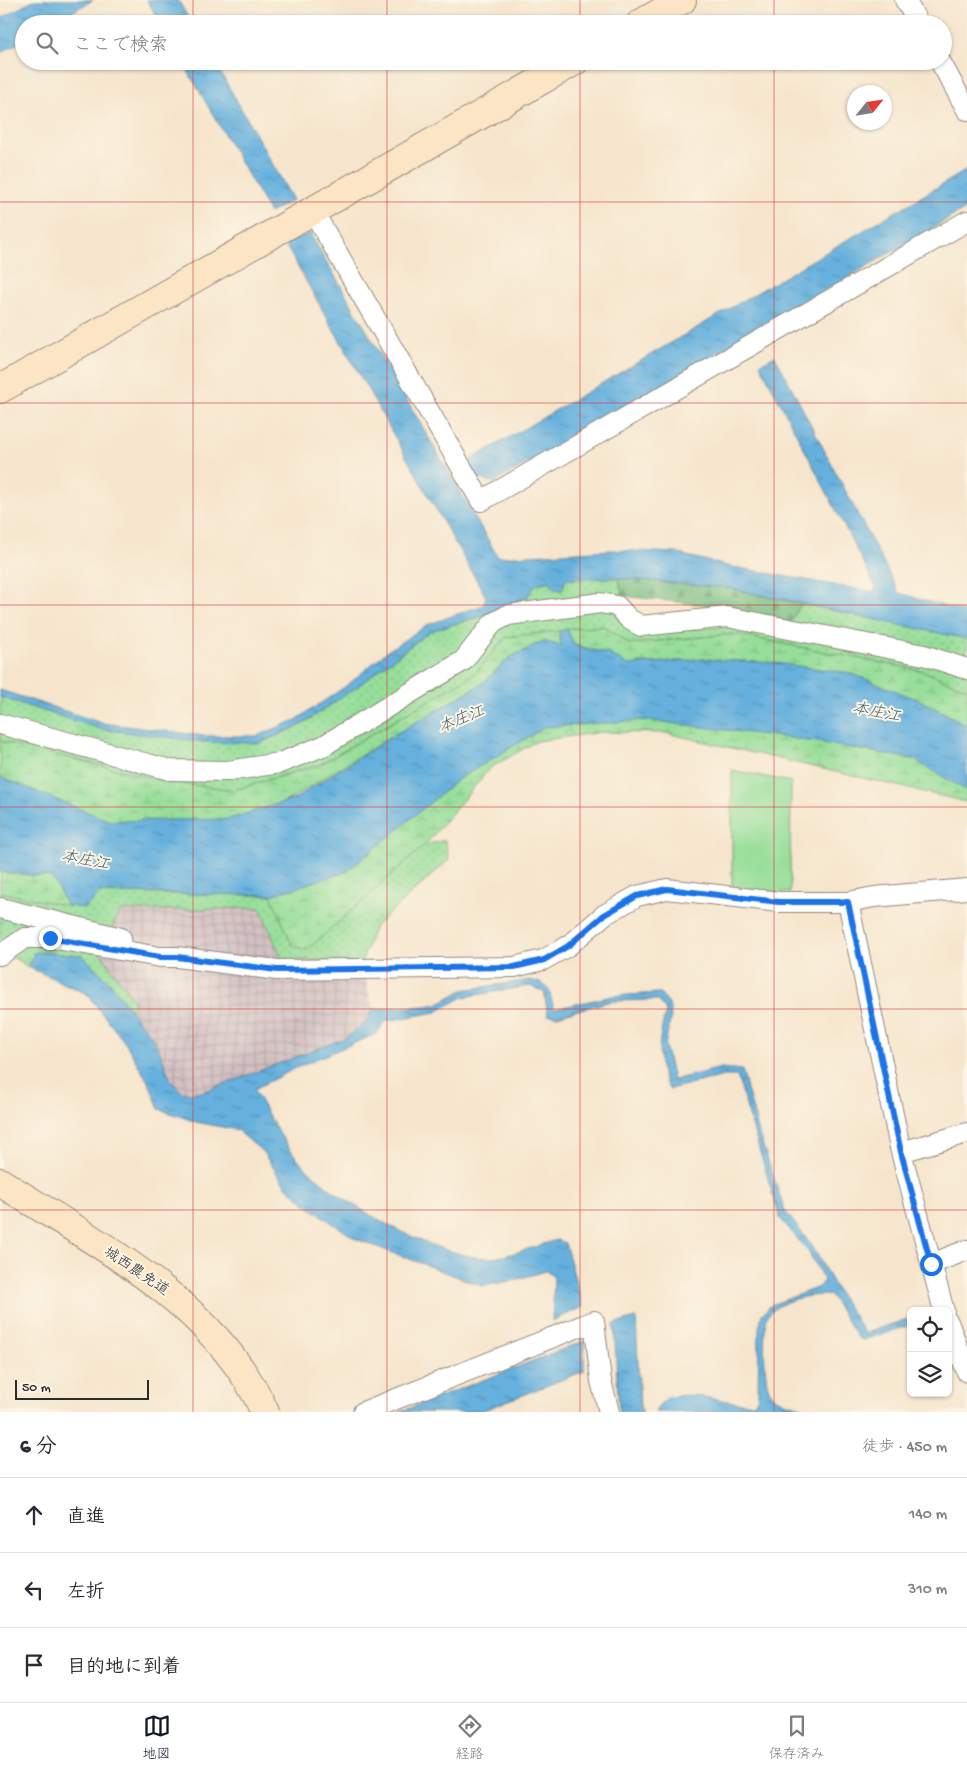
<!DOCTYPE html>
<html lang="ja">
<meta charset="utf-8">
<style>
body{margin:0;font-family:"Gochi Hand","Klee One",sans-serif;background:#f7f7f7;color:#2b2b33}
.controls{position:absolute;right:15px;bottom:15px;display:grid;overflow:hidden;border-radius:8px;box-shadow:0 1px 4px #0004}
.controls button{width:45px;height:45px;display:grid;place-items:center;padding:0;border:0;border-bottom:1px solid #e1e1e2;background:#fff;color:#2b2b33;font:25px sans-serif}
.compass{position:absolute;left:847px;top:85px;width:45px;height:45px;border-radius:50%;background:#fff;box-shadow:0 1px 4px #0004;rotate:60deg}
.scale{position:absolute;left:15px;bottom:12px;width:134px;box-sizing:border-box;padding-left:5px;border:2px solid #2b2b2b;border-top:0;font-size:14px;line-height:18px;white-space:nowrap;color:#2b2b2b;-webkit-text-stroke:4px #fcf5e5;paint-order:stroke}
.stop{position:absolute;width:15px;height:15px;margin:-11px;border:4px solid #1a73e8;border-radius:50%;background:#fff}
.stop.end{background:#1a73e8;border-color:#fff;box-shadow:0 1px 5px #0008}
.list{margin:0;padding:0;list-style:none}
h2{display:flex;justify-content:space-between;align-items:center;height:65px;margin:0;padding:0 20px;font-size:21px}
h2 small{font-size:16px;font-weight:400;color:#7c7c81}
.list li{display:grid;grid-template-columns:32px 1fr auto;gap:15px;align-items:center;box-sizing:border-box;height:75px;padding:0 20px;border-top:1px solid #e1e1e2}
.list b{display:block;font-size:19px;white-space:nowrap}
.list em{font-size:16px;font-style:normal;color:#7c7c81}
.icon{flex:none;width:28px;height:28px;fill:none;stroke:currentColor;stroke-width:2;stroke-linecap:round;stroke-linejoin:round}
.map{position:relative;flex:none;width:967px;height:1412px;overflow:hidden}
.search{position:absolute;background:#fff;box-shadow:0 1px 4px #0004;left:15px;right:15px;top:15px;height:55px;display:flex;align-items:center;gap:12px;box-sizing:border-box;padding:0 18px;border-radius:28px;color:#7c7c81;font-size:19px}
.sheet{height:290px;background:#fff}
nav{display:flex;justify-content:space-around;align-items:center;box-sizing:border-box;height:70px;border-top:1px solid #e1e1e2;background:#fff;font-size:14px;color:#7c7c81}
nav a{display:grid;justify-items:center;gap:2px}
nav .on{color:#111827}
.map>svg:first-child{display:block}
.industrial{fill:url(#industrial-grid)}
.grass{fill:url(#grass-dots);stroke:#608462}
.forest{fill:url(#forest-firs);stroke:#527456}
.wetland{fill:url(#wetland-marsh);stroke:#608462}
.garden{fill:#96de99;stroke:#608462}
.water{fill:url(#water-ripples);stroke:#486e84}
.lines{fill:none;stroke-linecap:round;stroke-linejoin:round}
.street-casing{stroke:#90887c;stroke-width:22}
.secondary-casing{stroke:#90887c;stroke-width:30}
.street{stroke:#fff;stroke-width:20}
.secondary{stroke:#fce5c4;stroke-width:28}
.route{stroke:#1a73e8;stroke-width:6}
.grid{fill:none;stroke:#d62828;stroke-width:1;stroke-opacity:0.55}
.labels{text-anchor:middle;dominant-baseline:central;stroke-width:4;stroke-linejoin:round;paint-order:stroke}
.street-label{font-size:15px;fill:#2b2b2b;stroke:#fcf5e5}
.water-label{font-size:16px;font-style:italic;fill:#3f5a69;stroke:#fcf5e5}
</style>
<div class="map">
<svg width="967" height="1412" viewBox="0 0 967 1412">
<defs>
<pattern id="industrial-grid" width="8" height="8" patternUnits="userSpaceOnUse" patternTransform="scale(1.25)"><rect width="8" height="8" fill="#d2bfc1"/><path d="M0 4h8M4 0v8" fill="none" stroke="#b4a4a6"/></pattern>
<pattern id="grass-dots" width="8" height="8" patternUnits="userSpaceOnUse" patternTransform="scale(1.25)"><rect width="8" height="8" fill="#96de99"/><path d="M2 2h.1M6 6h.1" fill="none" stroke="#81bf84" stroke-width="1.8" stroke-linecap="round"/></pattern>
<pattern id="forest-firs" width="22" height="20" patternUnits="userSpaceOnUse" patternTransform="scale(1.25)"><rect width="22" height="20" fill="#78bd81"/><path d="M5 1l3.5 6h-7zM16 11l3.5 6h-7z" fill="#639a6a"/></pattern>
<pattern id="wetland-marsh" width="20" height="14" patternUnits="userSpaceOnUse" patternTransform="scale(1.25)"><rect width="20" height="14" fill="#96de99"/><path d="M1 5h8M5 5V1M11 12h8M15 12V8" fill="none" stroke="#81bf84"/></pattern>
<pattern id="water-ripples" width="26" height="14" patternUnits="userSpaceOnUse" patternTransform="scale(1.25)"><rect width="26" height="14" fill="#65b0dd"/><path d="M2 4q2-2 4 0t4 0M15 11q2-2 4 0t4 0" fill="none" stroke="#538fb3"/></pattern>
</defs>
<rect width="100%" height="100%" fill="#fcf5e5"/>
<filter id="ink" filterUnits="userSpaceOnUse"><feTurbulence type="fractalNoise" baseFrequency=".02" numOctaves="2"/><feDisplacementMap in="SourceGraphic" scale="10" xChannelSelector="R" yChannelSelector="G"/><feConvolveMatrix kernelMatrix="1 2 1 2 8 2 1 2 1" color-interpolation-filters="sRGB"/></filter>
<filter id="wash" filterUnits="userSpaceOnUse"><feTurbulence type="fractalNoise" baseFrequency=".0096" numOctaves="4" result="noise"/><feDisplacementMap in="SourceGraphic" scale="20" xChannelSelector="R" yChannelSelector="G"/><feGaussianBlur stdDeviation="1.12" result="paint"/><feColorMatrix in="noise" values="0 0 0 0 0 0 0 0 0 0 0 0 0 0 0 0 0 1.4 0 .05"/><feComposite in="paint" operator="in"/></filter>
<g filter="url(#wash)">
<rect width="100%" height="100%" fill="#f6e5cc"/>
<!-- industrial -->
<path class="industrial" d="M260 908 282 959 361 963 373 1009 367 1022 346 1038 203 1092 183 1093 171 1081 156 1043 131 1010 134 1001 100 952 120 911Z"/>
<!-- grass -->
<path class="grass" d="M618 578 623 596 615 612 636 632 790 623 801 604 967 639V689L922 671 733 634 629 644 603 626 506 637 476 673 321 764 234 790 168 782 0 741V697L101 729 260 743 301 725 355 688 430 631 479 617 527 597 536 584 550 581 554 589 562 590 566 579Z
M445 840 449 860 375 926 361 963 282 959 260 908 120 911 100 952 134 1001 131 1010 109 982 35 952 28 967 0 949V892L85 908 100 893 272 895 292 945 307 950 425 845Z"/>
<!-- forest -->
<path class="forest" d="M618 578 728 588 801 604 790 623 705 605 623 596Z"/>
<!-- wetland -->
<path class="wetland" d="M603 626 629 644 733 634 923 671 967 689V725L919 700 705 659 628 665 609 654 574 645 567 629Z
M559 631 561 646 509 658 482 684 394 735 215 845 0 803V741L168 782 235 790 321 764 476 673 506 637Z
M739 708 967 774V802L666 733 602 732 537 741 490 768 425 845 307 950 292 945 271 895 100 893 85 908 100 881 500 728Z
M0 852 65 877 67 906 0 892Z"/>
<!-- garden -->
<path class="garden" d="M732 770 791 782 790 893 732 890Z"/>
<!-- water -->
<path class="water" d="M34 0H93L51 24H24V40L0 53V19Z
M147 0H178L192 24H161Z
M182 61H214L293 200 270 213Z
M967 170V208L494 483 477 478 467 462Z
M310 233 498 557 611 550 676 553 727 566 874 592 876 587 760 364 775 356 899 593 967 613V639L728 588 618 578 566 579 562 590 554 589 550 581 536 584 527 597 479 617 430 631 355 688 301 725 260 743 205 742 101 729 0 697V690L102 723 205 736H257L296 720 349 684 386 652 427 625 483 605 486 597 285 244Z
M567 629 574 645 609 654 628 665 705 659 775 663 850 673 919 700 967 725V791L913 759 805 740 646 720 545 727 459 779 346 872 272 895 100 893 85 908 67 906 52 877 0 872V777L110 821 229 819 294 799 394 735 482 684 509 658 543 641 561 646 559 631Z
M35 952 82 955 109 982 156 1043 171 1081 183 1093 203 1092 346 1038 367 1022 373 1009 427 1006 439 1003 463 990 530 980 542 983 549 990 554 1009 612 996 659 993 669 1004 671 1016 665 1045 673 1080 721 1068 742 1070 760 1137 785 1211 813 1247 833 1284 865 1333 911 1318V1325L863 1340 858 1338 831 1296C815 1292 775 1301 767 1317 763 1326 763 1385 771 1393 778 1402 792 1404 802 1407L804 1412H655C658 1407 663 1400 668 1398 691 1389 728 1405 754 1403L758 1397 759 1328 762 1314 771 1305 819 1287 824 1280 808 1251 780 1218 737 1076H724L669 1089C654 1064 659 1037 666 1011L658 1000 611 1001 557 1016 548 1015 544 992 530 986 463 997 436 1012 386 1021 376 1034 304 1064 254 1089C266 1111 280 1137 296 1157 329 1198 434 1257 487 1258 501 1259 542 1244 557 1240L565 1243 583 1307 552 1321 554 1277 546 1271 511 1281 482 1286 356 1239 309 1207 285 1185 262 1151 237 1130 196 1122 159 1109 150 1085 126 1044 87 994 28 967Z
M636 1318 640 1407 643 1412H619L614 1324Z
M584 1341V1371L479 1412H400Z"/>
</g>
<g filter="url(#ink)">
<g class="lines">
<defs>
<path id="street" d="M905 0 919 24
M940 61 967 110
M313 211 481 501 967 221
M0 724 170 770 228 771 280 763 323 746 463 661 493 623 508 615 600 603 617 606 629 619 641 626 727 617 924 655 967 669
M848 902 901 1152 944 1311
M0 908 121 938
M0 955 25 938H50L160 957H177L277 970 514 967 543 960 568 946 604 915 637 896 667 889 779 902H848L874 897 967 889
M901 1152 967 1133
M931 1264 967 1250
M948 1322 967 1372
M363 1412 594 1321 601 1381 609 1412"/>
<path id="secondary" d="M640 24 682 0
M0 389 575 61
M0 1182C96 1244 216 1303 265 1412"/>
</defs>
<!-- street casing -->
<use href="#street" class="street-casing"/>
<!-- secondary casing -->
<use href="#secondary" class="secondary-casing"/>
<!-- street -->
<use href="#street" class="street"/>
<!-- secondary -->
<use href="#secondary" class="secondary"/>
</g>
</g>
<g class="lines" filter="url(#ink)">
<!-- route -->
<path class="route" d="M50 938 160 957H177L277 970 514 967 544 960 568 946 604 915 637 896 667 889 779 902H848L901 1152 931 1264"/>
</g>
<!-- grid -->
<path class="grid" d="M193 0V24M387 0V24M580 0V24M774 0V24M193 61V1412M387 61V1412M580 61V1412M774 61V1412M0 202H967M0 403H967M0 605H967M0 807H967M0 1009H967M0 1210H967"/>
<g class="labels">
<!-- street labels -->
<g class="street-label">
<text transform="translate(136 1272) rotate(34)">城西農免道</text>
</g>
<!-- water labels -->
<g class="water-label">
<text transform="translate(876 714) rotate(11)">本庄江</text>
<text transform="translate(462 721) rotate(-22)">本庄江</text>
<text transform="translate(85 862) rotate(11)">本庄江</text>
</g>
</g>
</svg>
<div class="controls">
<button><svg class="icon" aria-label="locate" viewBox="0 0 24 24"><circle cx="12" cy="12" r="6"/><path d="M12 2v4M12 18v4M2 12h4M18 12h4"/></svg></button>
<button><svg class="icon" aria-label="layers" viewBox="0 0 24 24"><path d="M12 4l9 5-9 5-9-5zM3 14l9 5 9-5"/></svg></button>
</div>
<svg class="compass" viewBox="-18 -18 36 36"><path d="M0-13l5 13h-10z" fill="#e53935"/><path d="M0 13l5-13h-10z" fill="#7c7c81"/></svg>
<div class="scale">50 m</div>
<div class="stop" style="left:931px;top:1264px"></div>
<div class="stop end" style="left:50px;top:938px"></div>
<div class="search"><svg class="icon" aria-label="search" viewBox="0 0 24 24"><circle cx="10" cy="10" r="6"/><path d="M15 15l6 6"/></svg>ここで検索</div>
</div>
<section class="sheet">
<h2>6 分<small>徒歩 · 450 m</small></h2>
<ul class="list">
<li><svg class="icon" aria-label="ahead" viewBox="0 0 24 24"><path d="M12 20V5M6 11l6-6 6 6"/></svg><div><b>直進</b></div><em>140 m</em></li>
<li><svg class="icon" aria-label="left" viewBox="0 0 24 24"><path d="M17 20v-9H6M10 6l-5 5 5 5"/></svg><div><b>左折</b></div><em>310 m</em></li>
<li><svg class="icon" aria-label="arrive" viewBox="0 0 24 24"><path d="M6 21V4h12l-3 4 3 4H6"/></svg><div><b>目的地に到着</b></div></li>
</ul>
</section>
<nav>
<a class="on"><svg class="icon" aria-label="map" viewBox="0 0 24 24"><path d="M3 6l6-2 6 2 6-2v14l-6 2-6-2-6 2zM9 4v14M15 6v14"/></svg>地図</a>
<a><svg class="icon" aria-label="directions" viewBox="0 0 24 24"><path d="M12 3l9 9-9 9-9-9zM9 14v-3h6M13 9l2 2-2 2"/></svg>経路</a>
<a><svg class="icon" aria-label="saved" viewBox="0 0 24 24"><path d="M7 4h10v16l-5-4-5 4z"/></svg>保存済み</a>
</nav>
